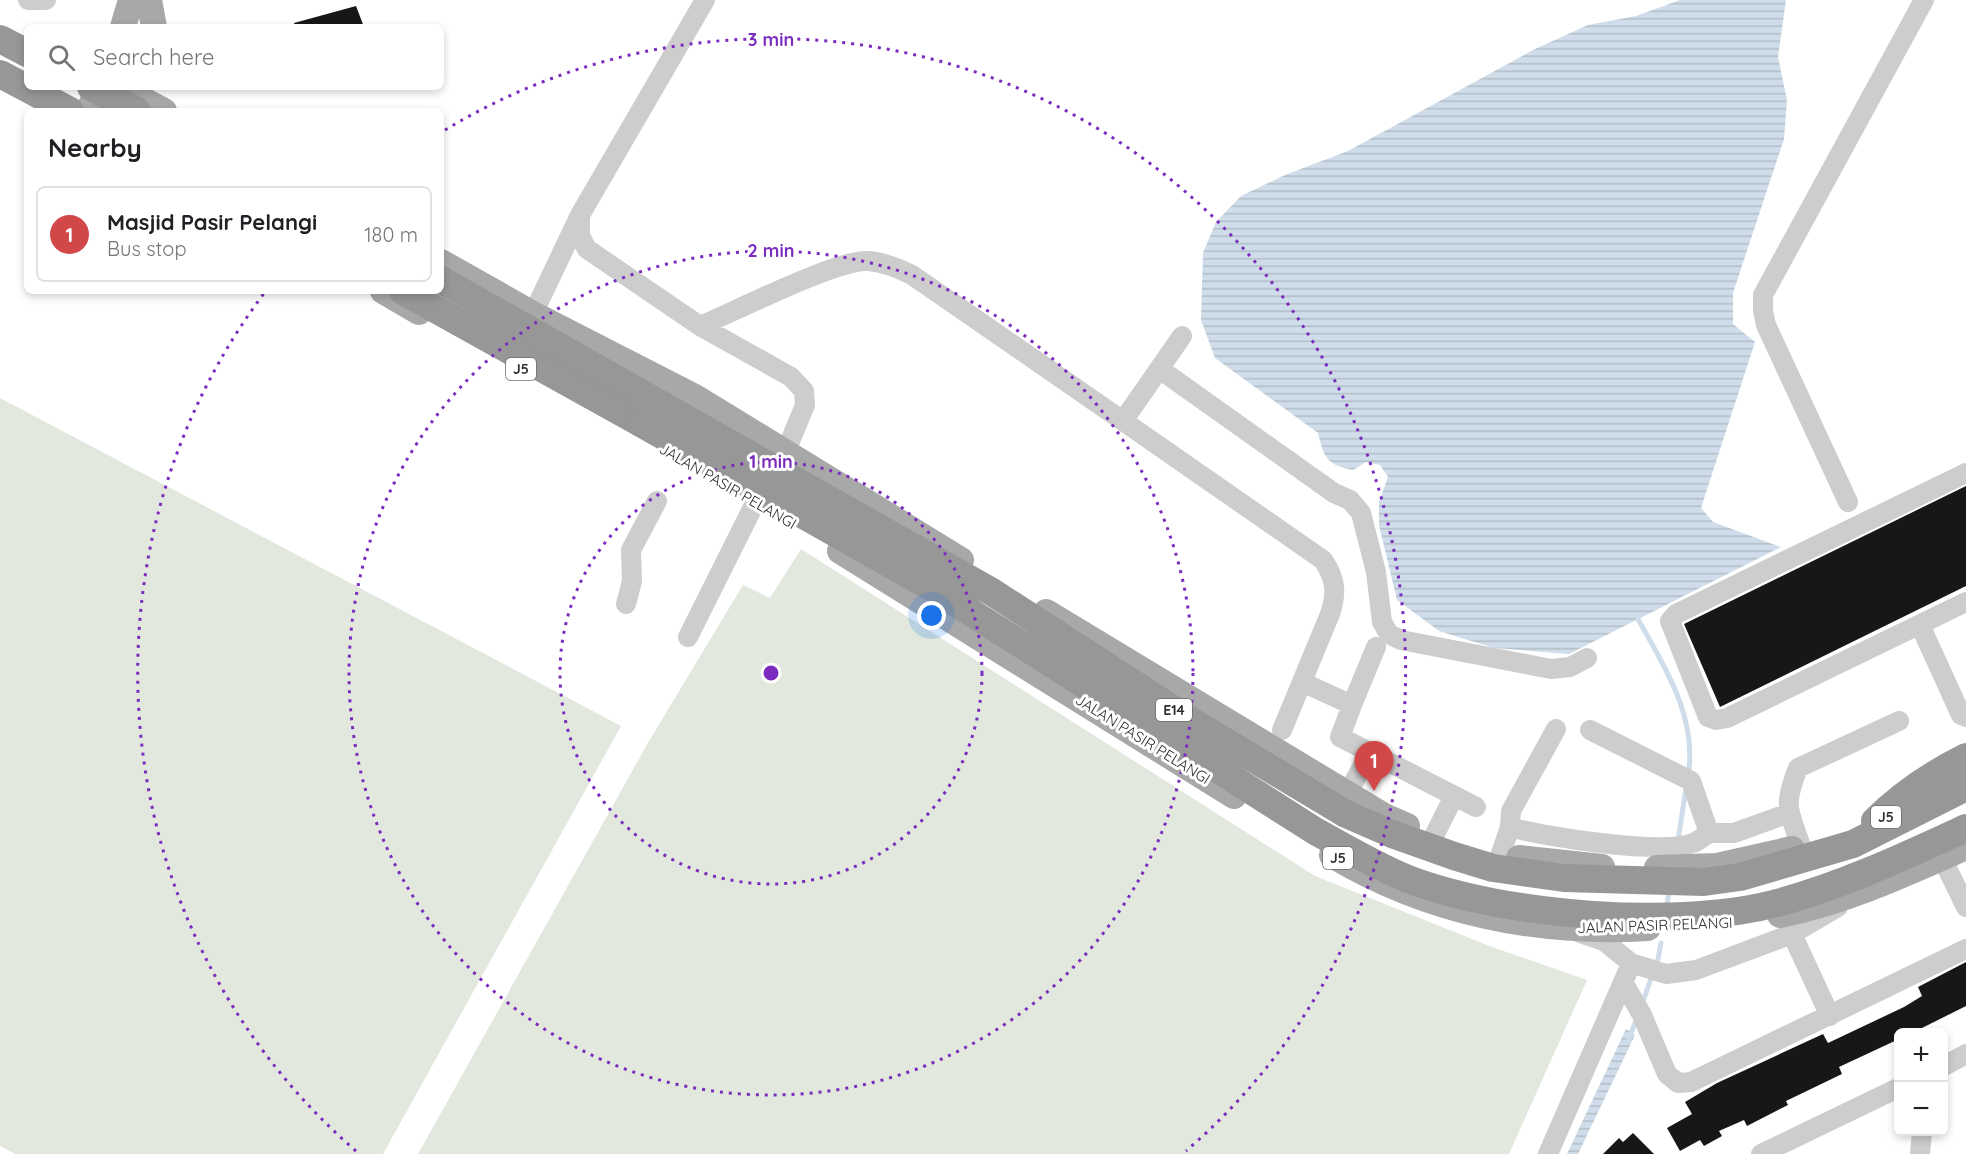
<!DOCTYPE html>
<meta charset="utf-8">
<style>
body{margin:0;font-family:Quicksand,sans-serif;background:#f2f2f2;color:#202124}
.controls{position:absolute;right:18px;bottom:18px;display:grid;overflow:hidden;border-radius:9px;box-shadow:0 3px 9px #0003}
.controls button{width:54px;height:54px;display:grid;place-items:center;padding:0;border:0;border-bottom:2px solid #e0e0e0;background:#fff;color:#202124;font:30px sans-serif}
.you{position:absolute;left:932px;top:616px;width:21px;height:21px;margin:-15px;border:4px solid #fff;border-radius:50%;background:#1a73e8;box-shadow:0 0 0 9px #1a73e833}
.badge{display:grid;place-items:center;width:39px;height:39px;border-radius:50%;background:#d24748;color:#fff;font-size:20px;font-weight:700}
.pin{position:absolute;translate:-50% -50px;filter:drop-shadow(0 2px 3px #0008)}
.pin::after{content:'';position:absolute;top:32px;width:21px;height:18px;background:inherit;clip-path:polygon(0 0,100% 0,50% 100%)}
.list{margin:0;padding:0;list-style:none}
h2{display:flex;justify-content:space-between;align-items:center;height:78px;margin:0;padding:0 24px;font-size:26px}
h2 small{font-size:20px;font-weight:400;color:#757577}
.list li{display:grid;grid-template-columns:39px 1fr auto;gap:18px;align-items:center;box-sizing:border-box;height:96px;margin:0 12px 12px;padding:0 12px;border:2px solid #e0e0e0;border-radius:9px}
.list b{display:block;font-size:22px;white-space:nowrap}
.list p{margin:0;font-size:20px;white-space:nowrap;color:#757577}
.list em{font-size:20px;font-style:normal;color:#757577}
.icon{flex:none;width:33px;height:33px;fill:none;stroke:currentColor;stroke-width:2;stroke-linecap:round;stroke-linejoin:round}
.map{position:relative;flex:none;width:1966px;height:1154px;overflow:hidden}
.search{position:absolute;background:#fff;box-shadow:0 3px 9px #0003;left:24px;top:24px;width:420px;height:66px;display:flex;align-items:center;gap:15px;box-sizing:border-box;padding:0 21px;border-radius:9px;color:#757577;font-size:22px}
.panel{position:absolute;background:#fff;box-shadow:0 3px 9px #0003;left:24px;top:108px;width:420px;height:186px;border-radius:9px}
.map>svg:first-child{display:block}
.green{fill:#e2e8dd}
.water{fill:url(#water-rules)}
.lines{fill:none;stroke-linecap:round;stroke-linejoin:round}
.stream{stroke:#cedde9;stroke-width:5}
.building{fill:#171717}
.minor{stroke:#cdcdcd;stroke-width:20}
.major{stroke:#a8a8a8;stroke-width:26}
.highway{stroke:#979797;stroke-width:28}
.highway-bridge{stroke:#979797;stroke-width:28}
.ring{fill:none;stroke:#7b2cbf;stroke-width:3;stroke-dasharray:3 6}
.labels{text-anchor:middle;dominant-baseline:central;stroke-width:6;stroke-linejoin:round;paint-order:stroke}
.shield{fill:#fff;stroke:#6e6e6e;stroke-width:1.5}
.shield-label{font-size:14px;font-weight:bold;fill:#303030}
.street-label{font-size:15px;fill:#303030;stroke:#fff}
.centre{fill:#7b2cbf;stroke:#fff;stroke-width:3}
.ring-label{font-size:18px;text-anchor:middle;font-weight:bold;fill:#7b2cbf;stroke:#fff;stroke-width:6;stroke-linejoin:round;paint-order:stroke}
</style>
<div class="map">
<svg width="1966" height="1154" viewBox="0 0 1966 1154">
<defs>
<pattern id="water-rules" width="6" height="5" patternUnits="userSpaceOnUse" patternTransform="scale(1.5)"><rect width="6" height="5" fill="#cedde9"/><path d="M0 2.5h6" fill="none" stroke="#b1bec8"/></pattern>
</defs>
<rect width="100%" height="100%" fill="#fff"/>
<!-- green -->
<path class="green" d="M0 398 621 726 383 1154H15L0 1146Z
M801 549 1315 876 1492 947 1587 980 1509 1154H418L649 741 743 585 770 598Z"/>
<!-- water -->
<path class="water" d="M1680 0H1786L1778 57 1787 100 1784 139 1733 293V324L1755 342 1701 508 1713 522 1781 547 1569 654 1494 648 1439 631 1397 600 1379 525V502L1388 477 1380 465 1366 462 1353 470C1327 465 1324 458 1318 433L1215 358 1201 320 1203 253 1216 222 1241 196 1285 175 1348 151 1535 49 1588 25 1636 16Z
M1626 1029 1635 1035 1578 1154H1567Z"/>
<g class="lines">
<!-- stream -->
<path class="stream" d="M1638 619C1665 668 1698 718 1688 776
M1678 841 1686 788
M1666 909 1670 888
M1642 1004 1658 959 1661 943
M1629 1038 1637 1018"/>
</g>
<!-- building -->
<path class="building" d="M356 6 364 27H295L294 23Z
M1966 486V586L1720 707 1684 624Z
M1966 962V1006L1916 1031 1899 1032V1039L1839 1067 1842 1074 1786 1101 1788 1105 1747 1126 1744 1120 1719 1131 1722 1136 1704 1146 1700 1140 1680 1151 1667 1128 1692 1114 1685 1102 1717 1083 1823 1034 1828 1043 1904 1007 1922 996 1918 987Z
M1633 1133 1654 1154H1603L1619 1138 1623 1142Z"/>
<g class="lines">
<!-- minor -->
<path class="minor" d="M28 0H46
M580 215V236L587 249 700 326 791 377 804 391 805 405 786 451 756 501 688 637
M533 314 580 215 705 0
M700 326C734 312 837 259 868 261 884 262 898 268 912 275L1123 421 1182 336
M1161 370 1334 493 1350 500 1361 513 1376 572 1382 622 1389 634 1401 640 1551 669 1570 667 1587 658
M1123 421 1323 560C1336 579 1337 593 1330 614L1282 730
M1966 473 1676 614 1670 621 1708 717 1716 720 1727 718 1966 602
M1848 502 1766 325 1763 311V295L1924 0
M626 604 632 581 631 550 657 501
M1920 625 1961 715 1966 717
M1302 682 1352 705 1340 737 1476 807
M1352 705 1376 647
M1590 730 1691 781 1709 833H1734L1789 813
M1347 794 1370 753
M1510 827C1544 837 1662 855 1693 843 1699 841 1704 836 1709 833
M1433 838 1454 796
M1801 846C1788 809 1783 806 1798 768L1899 721
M1500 856 1510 827 1511 811 1556 729
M1942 858 1966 907
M1580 933 1604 941 1631 963 1666 974 1696 970 1792 934 1838 907
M1792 934 1830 1016
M1623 982 1642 1015 1667 1074 1678 1083 1691 1082 1966 949
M1944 1066 1966 1054
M1548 1154 1627 973
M1761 1154 1898 1088
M1920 1154 1922 1132"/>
<!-- major -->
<path class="major" d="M149 0 154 27
M123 27 131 0
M119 87 164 111
M88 111 100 87
M441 262 533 314 695 397 961 560
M383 291 419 312
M840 551 1234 796
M1046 612 1384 816 1407 826
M1332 855C1427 912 1537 935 1648 928
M1519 858 1602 867
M1657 868 1717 866 1792 849
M1780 915C1845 902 1905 874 1966 847"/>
<!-- highway -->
<path class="highway" d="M0 39 27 53
M0 74 70 111
M403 291 639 422"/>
<!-- highway-bridge -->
<path class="highway-bridge" d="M91 87 137 111
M441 280 992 592 1191 721 1346 814 1392 834 1454 856 1493 868 1564 878 1704 882 1740 877 1853 844 1966 787
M639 422 931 587 1315 831C1346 848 1376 866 1408 879 1504 916 1681 930 1781 902 1846 884 1905 856 1966 828
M1875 821C1902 794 1932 774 1966 757"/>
</g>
<!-- distance rings -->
<g class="ring">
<circle cx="771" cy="673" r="211"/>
<circle cx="771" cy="673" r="422"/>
<path d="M356 1151A633 633 0 0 1 265 292M445 130A633 633 0 0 1 1186 1151"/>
</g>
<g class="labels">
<!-- shield labels -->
<g class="shield">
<rect x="506" y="358" width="30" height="22" rx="4.5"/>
<rect x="1156" y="699" width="36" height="22" rx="4.5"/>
<rect x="1871" y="806" width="30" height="22" rx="4.5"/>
<rect x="1323" y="847" width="30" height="22" rx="4.5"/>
</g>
<g class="shield-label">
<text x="521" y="369">J5</text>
<text x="1174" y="710">E14</text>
<text x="1886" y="817">J5</text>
<text x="1338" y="858">J5</text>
</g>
<!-- street labels -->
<g class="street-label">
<text transform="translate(728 486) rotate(30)">JALAN PASIR PELANGI</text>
<text transform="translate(1143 739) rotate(32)">JALAN PASIR PELANGI</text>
<text transform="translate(1655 925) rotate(-2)">JALAN PASIR PELANGI</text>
</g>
</g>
<circle cx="771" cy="673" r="9" class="centre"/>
<g class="ring-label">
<text x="771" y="46">3 min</text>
<text x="771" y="257">2 min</text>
<text x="771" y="468">1 min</text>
</g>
</svg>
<div class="controls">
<button>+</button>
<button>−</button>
</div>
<div class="you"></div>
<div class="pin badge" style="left:1374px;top:791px">1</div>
<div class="search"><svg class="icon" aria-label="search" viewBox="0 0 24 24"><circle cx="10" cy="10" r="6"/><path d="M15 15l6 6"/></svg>Search here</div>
<section class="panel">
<h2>Nearby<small></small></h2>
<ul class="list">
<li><span class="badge">1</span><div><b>Masjid Pasir Pelangi</b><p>Bus stop</p></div><em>180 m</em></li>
</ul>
</section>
</div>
